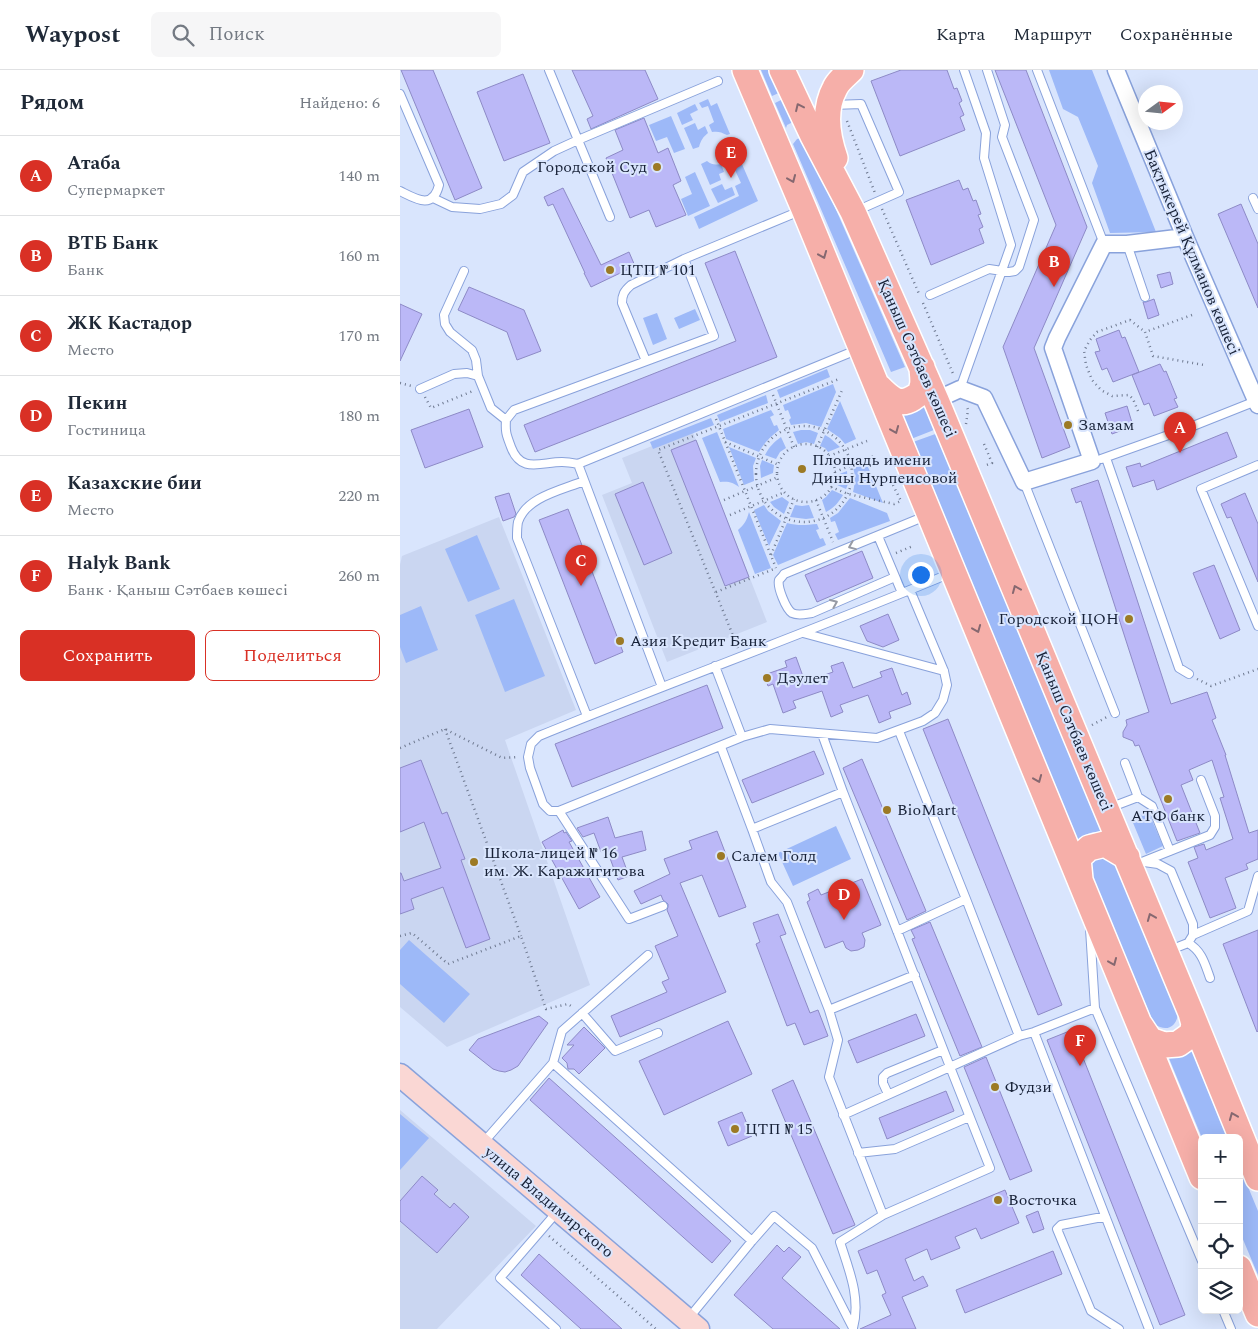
<!DOCTYPE html>
<html lang="ru">
<meta charset="utf-8">
<style>
body{margin:0;font-family:Spectral,serif;background:#f6f6f7;color:#1f2937}
.controls{position:absolute;right:15px;bottom:15px;display:grid;overflow:hidden;border-radius:8px;box-shadow:0 5px 20px #0002}
.controls button{width:45px;height:45px;display:grid;place-items:center;padding:0;border:0;border-bottom:1px solid #e0e1e3;background:#fff;color:#1f2937;font:25px sans-serif}
.compass{position:absolute;left:738px;top:15px;width:45px;height:45px;border-radius:50%;background:#fff;box-shadow:0 5px 20px #0002;rotate:75deg}
.you{position:absolute;left:520px;top:504px;width:18px;height:18px;margin:-12px;border:4px solid #fff;border-radius:50%;background:#1a73e8;box-shadow:0 0 0 8px #1a73e833}
.badge{display:grid;place-items:center;width:32px;height:32px;border-radius:50%;background:#d93025;color:#fff;font-size:16px;font-weight:700}
.pin{position:absolute;translate:-50% -41px;filter:drop-shadow(0 1px 2px #0008)}
.pin::after{content:'';position:absolute;top:26px;width:18px;height:15px;background:inherit;clip-path:polygon(0 0,100% 0,50% 100%)}
.list{margin:0;padding:0;list-style:none}
h2{display:flex;justify-content:space-between;align-items:center;height:65px;margin:0;padding:0 20px;font-size:21px}
h2 small{font-size:16px;font-weight:400;color:#747a83}
.list li{display:grid;grid-template-columns:32px 1fr auto;gap:15px;align-items:center;box-sizing:border-box;height:80px;padding:0 20px;border-top:1px solid #e0e1e3}
.list b{display:block;font-size:19px;white-space:nowrap}
.list p{margin:0;font-size:16px;white-space:nowrap;color:#747a83}
.list em{font-size:16px;font-style:normal;color:#747a83}
.actions{display:flex;gap:10px;padding:15px 20px}
.actions a{flex:1;padding:11px 0;border:1px solid #d93025;border-radius:8px;text-align:center;font-size:18px;color:#d93025}
.actions .main{background:#d93025;color:#fff}
.icon{flex:none;width:28px;height:28px;fill:none;stroke:currentColor;stroke-width:2;stroke-linecap:round;stroke-linejoin:round}
.map{position:relative;flex:none;width:858px;height:1259px;overflow:hidden}
header{display:flex;align-items:center;gap:30px;box-sizing:border-box;height:70px;padding:0 25px;background:#fff;border-bottom:1px solid #e0e1e3}
header strong{font-size:24px}
nav{display:flex;gap:28px;margin-inline-start:auto;font-size:18px}
.search{width:350px;height:45px;background:#f6f6f7;display:flex;align-items:center;gap:12px;box-sizing:border-box;padding:0 18px;border-radius:8px;color:#747a83;font-size:19px}
main{display:flex}
aside{flex:1;background:#fff}
.map>svg:first-child{display:block}
.built{fill:#cad6f1}
.green{fill:#9db9f8}
.building{fill:#bbb8f7;stroke:#8d8ac6}
.lines{fill:none;stroke-linecap:round;stroke-linejoin:round}
.lane-casing{stroke:#89a2db;stroke-width:10}
.street-casing{stroke:#89a2db;stroke-width:19}
.secondary-casing{stroke:#89a2db;stroke-width:25}
.primary-casing{stroke:#fff;stroke-width:28}
.path{stroke:#6f7a91;stroke-width:2.5;stroke-dasharray:1 4;stroke-linecap:butt}
.lane{stroke:#fff;stroke-width:8}
.street{stroke:#fff;stroke-width:16}
.secondary{stroke:#fad7d4;stroke-width:22}
.primary{stroke:#f6afa9;stroke-width:25}
.oneway{stroke:#866870}
.oneway2{stroke:#979ba5}
.poi-dot{fill:#9c7a25;stroke:#d9e5fd;stroke-width:2}
.labels{text-anchor:middle;dominant-baseline:central;stroke-width:4;stroke-linejoin:round;paint-order:stroke}
.poi-label{font-size:16px;fill:#172137;stroke:#d9e5fd;text-anchor:start}
.street-label{font-size:16px;fill:#172137;stroke:#d9e5fd}
</style>
<header>
<strong>Waypost</strong>
<div class="search"><svg class="icon" aria-label="search" viewBox="0 0 24 24"><circle cx="10" cy="10" r="6"/><path d="M15 15l6 6"/></svg>Поиск</div>
<nav><a>Карта</a><a>Маршрут</a><a>Сохранённые</a></nav>
</header>
<main>
<aside>
<h2>Рядом<small>Найдено: 6</small></h2>
<ul class="list">
<li><span class="badge">A</span><div><b>Атаба</b><p>Супермаркет</p></div><em>140 m</em></li>
<li><span class="badge">B</span><div><b>ВТБ Банк</b><p>Банк</p></div><em>160 m</em></li>
<li><span class="badge">C</span><div><b>ЖК Кастадор</b><p>Место</p></div><em>170 m</em></li>
<li><span class="badge">D</span><div><b>Пекин</b><p>Гостиница</p></div><em>180 m</em></li>
<li><span class="badge">E</span><div><b>Казахские бии</b><p>Место</p></div><em>220 m</em></li>
<li><span class="badge">F</span><div><b>Halyk Bank</b><p>Банк · Қаныш Сәтбаев көшесі</p></div><em>260 m</em></li>
</ul>
<div class="actions"><a class="main">Сохранить</a><a>Поделиться</a></div>
</aside>
<div class="map">
<svg width="858" height="1259" viewBox="0 0 858 1259">
<rect width="100%" height="100%" fill="#d9e5fd"/>
<!-- built -->
<path class="built" d="M292 360 367 552 267 592 202 425 232 413 222 388Z
M99 447 176 640 105 670 190 915 47 977 0 937V495L2 486Z
M0 1040 136 1156 37 1259H0Z"/>
<!-- green -->
<path class="green" d="M361 0H371L381 22 372 26Z
M649 0H692L756 162 710 163 692 113 698 96 678 47 663 39Z
M385 28 393 52 387 55 386 58 375 33Z
M308 29 311 36 317 33 330 64 327 65C321 62 318 61 312 62L309 55 314 52 308 36 302 38 299 33Z
M295 34 298 40 290 44 293 50 282 55 277 43Z
M271 46 285 79 274 83 267 67 256 71 249 55Z
M295 53 298 60 305 56 308 63C303 67 301 70 299 77L293 79 284 58Z
M401 68 405 69 505 297 491 302 393 74 397 69Z
M335 78 358 131 299 159 294 147 339 126 335 116 341 113 334 98 327 100 324 92 330 87 333 80Z
M307 91C312 95 315 95 321 94L324 102 319 104 321 110 310 115 301 94Z
M295 102 310 136 288 146 281 129 292 124 285 107Z
M322 114 325 120 332 117 335 125 318 133 311 119Z
M295 239 300 250 279 259 274 248Z
M257 243 267 269 253 275 243 248Z
M427 299 430 307 380 328 377 320Z
M433 314 436 322 421 357 406 353 391 355 389 350 391 348 388 340 385 341 383 335Z
M366 325 368 333 320 352 317 345Z
M527 327 539 358 511 369 500 340Z
M440 331 456 369 445 374 440 368 427 359Z
M371 340 374 345 370 347 374 356 377 355 379 360C370 367 364 373 359 382L326 369 323 359Z
M311 348 314 355 253 379 250 372Z
M401 360H410L418 363 414 374 406 372 398 374 393 362Z
M317 362 339 417C333 412 328 411 320 412L302 368Z
M541 362 704 762C693 761 685 763 678 772L513 372Z
M425 365 430 368 440 377 428 382 425 378 420 376Z
M381 367 386 378 380 382 376 389 365 385C369 377 374 372 381 367Z
M329 377 356 388 353 396 354 411 344 415Z
M362 390 374 395 373 403 361 408 360 396Z
M466 392 483 433 453 422C455 413 456 406 453 398Z
M447 401 448 414 446 419 435 414 437 405Z
M432 420 443 425C438 433 434 438 426 442L422 430 426 427Z
M382 427 389 432 384 444 374 437 370 432Z
M450 428 487 443 490 451 438 470 435 464 439 462 435 451 431 452 430 448 438 443Z
M364 435 368 441 381 451 369 476 354 440Z
M395 435 402 436 409 435 414 448 406 449 390 447Z
M349 442 371 498 355 504 338 460C344 455 347 450 349 442Z
M387 453C398 456 406 455 417 454L419 459 416 460 420 469 423 468 426 475 378 495 373 485Z
M77 465 100 519 68 532 45 479Z
M114 529 145 606 105 622 75 545Z
M21 536 38 580 6 593 0 577V545Z
M748 741 763 776 746 784 731 748Z
M436 756 451 789 393 816 378 783Z
M699 785 714 789 778 944C776 958 766 962 754 954L688 799 689 792Z
M9 870 70 924 44 953 0 914V880Z
M790 976 828 1068H802L768 986C778 989 786 985 790 976Z
M0 1044 29 1068 0 1100Z
M839 1095 858 1141V1205L839 1160Z"/>
<!-- building -->
<path class="building" d="M1 0H33L82 118 55 130Z
M172 0H245L258 29 191 59 187 49 193 46Z
M501 0H547L554 19 557 18 562 31 559 33 564 45 560 47 565 60 500 86 471 11Z
M595 0H626L687 157 634 278 670 377 642 388 603 277 656 155Z
M123 4 150 73 104 91 77 22Z
M244 48 258 83 268 78 281 111 273 115 286 145 256 157 249 140 230 148 206 88 223 80 215 60Z
M559 110 563 120 568 118 573 131 576 130 581 144 578 145 583 157 579 159 584 173 531 195 506 130Z
M163 118 201 195 229 182 235 196 191 217 184 203H185L153 134 148 136 144 127Z
M841 134 858 174V238L818 144Z
M335 181 377 287 135 382 124 355 336 271 305 193Z
M770 202 773 214 761 218 757 205Z
M69 217 124 240 141 281 117 290 107 262 58 240Z
M754 229 759 245 748 249 743 232H746Z
M0 234 22 244 0 291Z
M719 260 722 268 725 267 739 302 713 312 707 298 702 300 695 282 700 281 696 269Z
M760 294 764 302 766 301 777 328 774 329 778 337 754 346 749 333 744 335 732 305Z
M727 336 733 356 712 364 705 343Z
M69 339 83 377 25 398 11 360Z
M827 362 837 387 757 420 754 410 733 417 726 397 740 393 741 397Z
M296 370 349 507 325 516 271 380Z
M698 410 771 634 807 622 816 648 812 650 826 685H825L849 763 858 760V789L846 794 848 799 825 808 836 838 810 848 788 792 798 788 794 777 804 774 806 780 833 769 820 728 824 727 812 690 789 700 793 710 781 715 800 763 777 771 739 675 735 676 733 671 723 667V662L727 655 726 650 749 642 681 431 676 433 671 419Z
M243 412 272 483 244 495 215 424Z
M109 423 116 444 114 447 103 451 95 427Z
M845 423 858 454V512L831 447 827 448 821 434Z
M168 439 223 582 195 594 139 450Z
M462 481 473 508 417 532 405 505Z
M814 495 840 560 820 569 793 503Z
M488 544 499 570 483 577 467 571 460 556Z
M396 587 405 612 433 602 431 596 443 592 453 618 482 607 480 602 492 598 502 625 507 622 511 634 489 642 491 648 479 653 468 625 440 635 443 642 431 647 422 621 393 631 396 638 383 643 373 614 368 616 364 605 387 597 385 591Z
M307 615 323 658 172 717 155 674Z
M548 649 662 935 638 945 523 659Z
M414 681 424 704 352 733 342 710Z
M462 689 526 841 507 850 443 698Z
M21 690 42 744 47 742 65 789 61 790 90 869 66 878 43 817 11 829 14 839 0 844V803H1L4 811 41 798 24 752 0 762V698Z
M208 747 215 768 242 761 246 780 222 787 229 806 218 810 207 780 201 782 194 763 183 767 177 758Z
M163 760 164 763 166 762 172 771 169 772 200 827 179 839 142 772Z
M317 761 346 837 319 847 302 805 280 813 326 922 220 967 211 946 267 922 262 912 269 909 255 876 278 866 267 840 268 837V834L263 830 261 825 241 834 234 821 270 804 264 789 292 779 289 771Z
M462 809 481 855 462 863 465 870 464 877 458 880 451 881 446 878 443 871 425 878 407 832 410 830 408 824 418 819 421 825Z
M378 844 386 864 380 866 410 943 418 940 428 966 404 975 395 953 387 956 356 874 360 872 353 853Z
M530 852 582 977 560 986 512 869 515 868 511 860Z
M858 860V961L857 962 823 874Z
M516 944 525 966 457 993 448 971Z
M139 946 148 953 118 996 111 1000 105 1002 99 1001 93 999 69 980 78 969Z
M328 951 352 1004 264 1045 239 991Z
M184 957 205 978 179 1004 174 999H168L167 993 162 988 174 975H167Z
M672 960 785 1245 760 1255 647 970Z
M586 987 632 1101 610 1110 564 997Z
M149 1008 331 1171 312 1193 130 1030Z
M393 1010 455 1155 433 1164 372 1020Z
M546 1021 554 1041 487 1069 479 1048Z
M342 1042 352 1066 328 1076 318 1052Z
M22 1106 38 1120 34 1124 50 1138 54 1133 69 1147 37 1183 0 1151V1131Z
M605 1120 619 1153 581 1169 576 1158 555 1167 560 1178 531 1190 527 1179 505 1189 514 1211 523 1206 528 1216 502 1227 516 1259H460L491 1245 482 1225 486 1223 477 1200 467 1204 458 1181Z
M638 1141 644 1159 633 1163 626 1146Z
M377 1175 384 1182 389 1177 401 1187 382 1208 440 1259H373L334 1225Z
M653 1181 662 1204 565 1243 556 1220Z
M139 1184 222 1259H181L121 1205Z"/>
<g class="lines">
<defs>
<path id="lane" d="M637 0 704 174
M0 24 39 115C33 140 16 129 0 121
M433 35 461 34 499 122 456 141
M33 128 52 137 80 139 101 134 113 125 123 102 154 81 178 70 149 0
M853 128 858 139
M210 147 178 70 318 11
M727 174 745 227
M64 201 44 245 45 254 50 262 72 280 76 290 78 306
M530 225 589 199 609 202 615 201 619 197 634 150 602 67 605 55 587 0
M246 291 222 233C222 225 224 221 231 215L284 189
M20 319 54 304 67 303 78 306 91 338 106 350C105 363 107 366 111 377 121 404 141 392 162 392 168 392 173 393 178 394L459 279
M560 319 611 175 584 88 586 63 564 0
M106 350 114 340 314 266 284 189 400 141
M788 358 856 331
M706 388 779 598 789 604
M701 389 774 363
M178 394 262 617
M858 395 801 419 858 556
M184 411C162 420 126 427 118 452 117 457 117 463 117 468L187 646
M624 412 715 643
M478 466 502 523
M495 507 412 543C405 544 398 546 392 543 386 539 377 517 379 510 380 509 383 506 384 504L528 445
M510 520 544 601 547 615 543 630 535 643 523 651 477 668 370 659 342 667 159 741H150L143 734 130 698 128 687 131 674 139 666C276 610 415 560 551 503
M403 563 544 601
M315 596 342 667
M499 661 566 829 619 966
M422 664 443 722
M321 677 352 759 443 722C492 847 540 973 590 1098L483 1145 429 1007 438 970 429 940 515 905
M738 727 752 736 770 781
M709 738 738 727 725 693
M159 741 229 849 263 836
M352 759 371 812 387 832 429 940
M744 792 758 794 771 801 793 854V865L788 873
M732 796 810 765 815 757V746L801 710
M690 859 695 938 802 1191
M497 861 566 829
M793 865 848 841 858 806
M770 880 788 873C802 881 805 894 810 908
M182 943 215 981 258 963
M634 962 749 1259
M153 993 162 961 248 885
M488 1024 483 1013V1007L487 1003 543 980
M443 1045 619 966 634 962 695 938
M83 1073 153 993 352 1171 288 1249
M458 1083 495 1079 569 1047
M706 1148H697L661 1155 657 1159 691 1241 719 1259
M352 1171 374 1146 412 1178 453 1258V1259
M823 1240 831 1259
M453 1258C461 1228 449 1200 440 1172L483 1145
M156 1259 100 1208 157 1142"/>
<path id="street" d="M716 0 785 167 858 335
M536 330 560 319 584 328 624 412 692 391 653 278 657 268 704 174H727L785 167"/>
<path id="secondary" d="M0 1005 298 1259"/>
<path id="primary" d="M345 0 404 139 802 1107
M382 0 413 66 453 142 536 330 791 943 858 1108
M435 88C427 65 423 40 435 18 438 11 446 5 451 0
M477 315C487 325 498 338 513 328 518 325 521 323 522 317 524 311 522 303 522 297
M680 809 678 788 689 778 705 774 727 787
M740 955 750 970 764 975 778 974 792 964 794 954 791 943
M839 1198 858 1244"/>
</defs>
<!-- lane casing -->
<use href="#lane" class="lane-casing"/>
<!-- street casing -->
<use href="#street" class="street-casing"/>
<!-- secondary casing -->
<use href="#secondary" class="secondary-casing"/>
<!-- primary casing -->
<use href="#primary" class="primary-casing"/>
<!-- path -->
<path class="path" d="M447 51 475 123
M482 139 520 226
M523 233 554 306
M792 245 745 262 753 286 804 295
M0 313 12 316
M373 325 394 377
M25 327 31 338 73 321
M738 341 733 329 729 325 712 326 701 320 692 310 686 295 684 281 690 270 697 262 730 250 745 262
M316 349 376 498
M566 354 568 340 567 337
M356 404a48 48 0 1 1 96 0a48 48 0 1 1-96 0Z
M325 372 379 395
M584 374 592 393 584 396
M377 403a29 29 0 1 1 58 0a29 29 0 1 1-58 0Z
M417 377 443 318
M429 386 467 371
M435 402 474 386
M431 417 448 424 494 434 501 431 492 413
M324 430 378 407
M416 430 433 472
M330 445 385 422
M496 483 513 476
M371 485 394 429
M316 522 374 499
M338 578 258 380 439 309
M797 609 811 616 858 599
M692 655 707 647
M45 659 121 866
M0 678 45 659 102 688 118 687
M0 866 12 863 48 894 121 866 146 939 168 934 174 938
M149 1166 256 1259"/>
<!-- lane -->
<use href="#lane" class="lane"/>
<!-- street -->
<use href="#street" class="street"/>
<!-- secondary -->
<use href="#secondary" class="secondary"/>
<!-- primary -->
<use href="#primary" class="primary"/>
</g>
<!-- one-way arrows -->
<defs><path id="oneway-chevron" d="M-2-3.5L2.5 0L-2 3.5" fill="none" stroke-width="1.6" stroke-linecap="round" stroke-linejoin="round" transform="scale(1.25)"/></defs>
<g class="oneway">
<use href="#oneway-chevron" transform="translate(399 37) rotate(-115)"/>
<use href="#oneway-chevron" transform="translate(392 109) rotate(67)"/>
<use href="#oneway-chevron" transform="translate(423 185) rotate(68)"/>
<use href="#oneway-chevron" transform="translate(495 360) rotate(68)"/>
<use href="#oneway-chevron" transform="translate(616 519) rotate(-113)"/>
<use href="#oneway-chevron" transform="translate(577 559) rotate(68)"/>
<use href="#oneway-chevron" transform="translate(638 709) rotate(68)"/>
<use href="#oneway-chevron" transform="translate(751 847) rotate(-112)"/>
<use href="#oneway-chevron" transform="translate(713 892) rotate(67)"/>
<use href="#oneway-chevron" transform="translate(833 1046) rotate(-112)"/>
</g>
<g class="oneway2">
<use href="#oneway-chevron" transform="translate(452 476) rotate(158)"/>
<use href="#oneway-chevron" transform="translate(434 533) rotate(-23)"/>
</g>
<!-- markers -->
<g class="poi-dot">
<circle cx="257" cy="97" r="5"/>
<circle cx="210" cy="200" r="5"/>
<circle cx="668" cy="355" r="5"/>
<circle cx="402" cy="399" r="5"/>
<circle cx="729" cy="549" r="5"/>
<circle cx="220" cy="571" r="5"/>
<circle cx="367" cy="608" r="5"/>
<circle cx="768" cy="729" r="5"/>
<circle cx="487" cy="740" r="5"/>
<circle cx="321" cy="786" r="5"/>
<circle cx="74" cy="792" r="5"/>
<circle cx="595" cy="1017" r="5"/>
<circle cx="335" cy="1059" r="5"/>
<circle cx="598" cy="1130" r="5"/>
</g>
<g class="labels">
<!-- poi labels -->
<g class="poi-label">
<text x="247" y="97" text-anchor="end">Городской Суд</text>
<text x="220" y="200">ЦТП № 101</text>
<text x="678" y="355">Замзам</text>
<text x="412" y="390">Площадь имени<tspan x="412" dy="18">Дины Нурпеисовой</tspan></text>
<text x="719" y="549" text-anchor="end">Городской ЦОН</text>
<text x="230" y="571">Азия Кредит Банк</text>
<text x="377" y="608">Дәулет</text>
<text x="497" y="740">BioMart</text>
<text x="768" y="746" text-anchor="middle">АТФ банк</text>
<text x="84" y="783">Школа-лицей № 16<tspan x="84" dy="18">им. Ж. Каражигитова</tspan></text>
<text x="331" y="786">Салем Голд</text>
<text x="605" y="1017">Фудзи</text>
<text x="345" y="1059">ЦТП № 15</text>
<text x="608" y="1130">Восточка</text>
</g>
<!-- street labels -->
<g class="street-label">
<text transform="translate(792 182) rotate(67)">Бақтыкерей Құлманов көшесі</text>
<text transform="translate(517 288) rotate(66)">Қаныш Сәтбаев көшесі</text>
<text transform="translate(674 661) rotate(67)">Қаныш Сәтбаев көшесі</text>
<text transform="translate(149 1132) rotate(40)">улица Владимирского</text>
</g>
</g>
</svg>
<div class="controls">
<button>+</button>
<button>−</button>
<button><svg class="icon" aria-label="locate" viewBox="0 0 24 24"><circle cx="12" cy="12" r="6"/><path d="M12 2v4M12 18v4M2 12h4M18 12h4"/></svg></button>
<button><svg class="icon" aria-label="layers" viewBox="0 0 24 24"><path d="M12 4l9 5-9 5-9-5zM3 14l9 5 9-5"/></svg></button>
</div>
<svg class="compass" viewBox="-18 -18 36 36"><path d="M0-13l5 13h-10z" fill="#e53935"/><path d="M0 13l5-13h-10z" fill="#747a83"/></svg>
<div class="you"></div>
<div class="pin badge" style="left:780px;top:383px">A</div>
<div class="pin badge" style="left:654px;top:217px">B</div>
<div class="pin badge" style="left:181px;top:516px">C</div>
<div class="pin badge" style="left:444px;top:850px">D</div>
<div class="pin badge" style="left:331px;top:108px">E</div>
<div class="pin badge" style="left:680px;top:996px">F</div>
</div>
</main>
